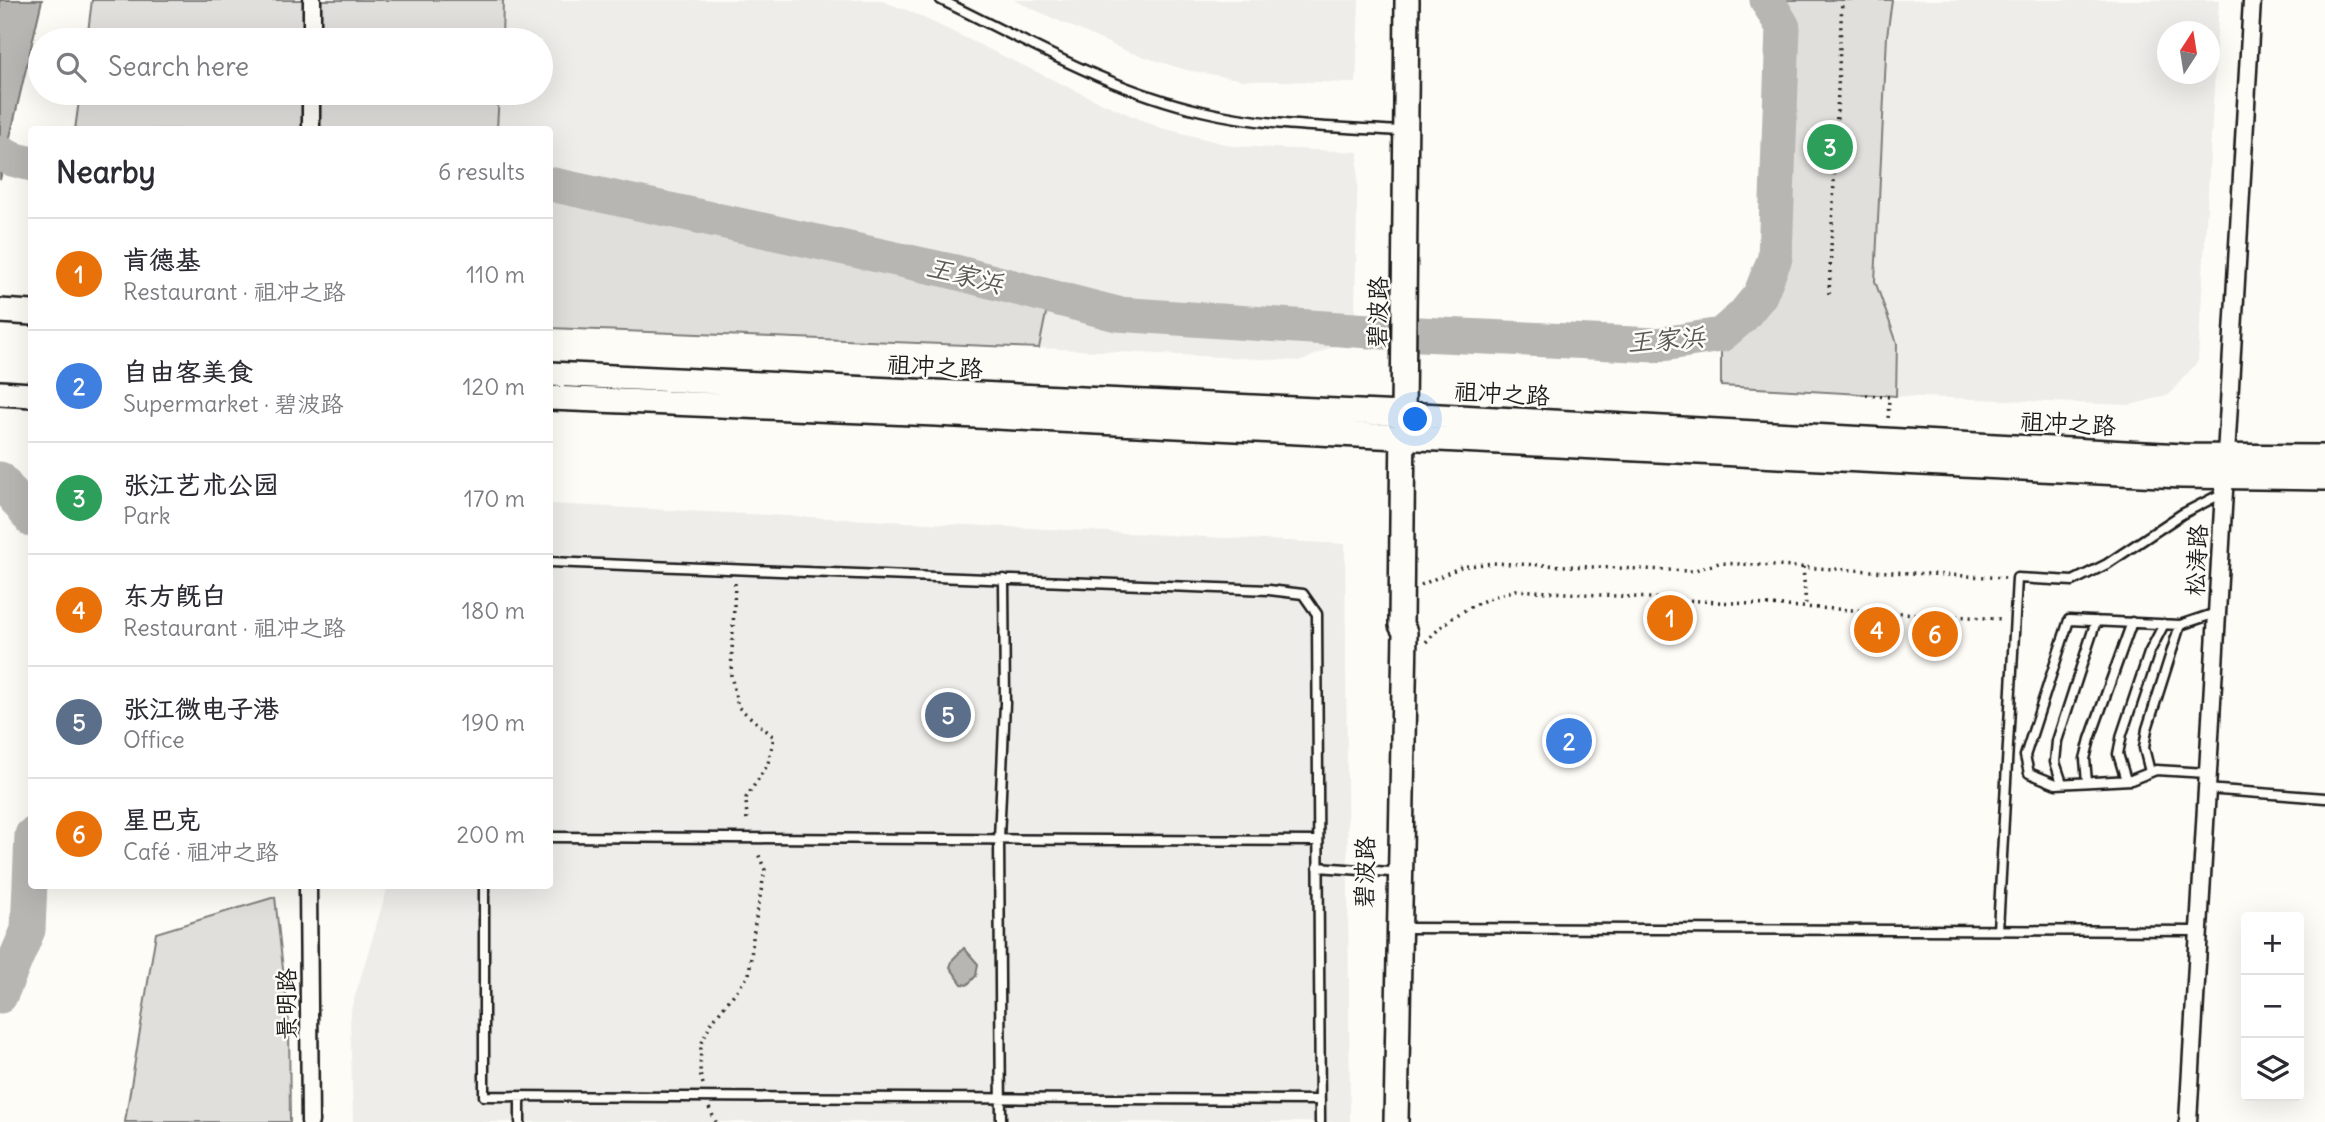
<!DOCTYPE html>
<meta charset="utf-8">
<style>
body{margin:0;font-family:Delius,"LXGW WenKai TC",sans-serif;background:#f7f7f7;color:#2b2b33}
.controls{position:absolute;right:21px;bottom:21px;display:grid;overflow:hidden;border-radius:7px;box-shadow:0 7px 28px #0002}
.controls button{width:63px;height:63px;display:grid;place-items:center;padding:0;border:0;border-bottom:2px solid #e1e1e2;background:#fff;color:#2b2b33;font:35px sans-serif}
.compass{position:absolute;left:2157px;top:21px;width:63px;height:63px;border-radius:50%;background:#fff;box-shadow:0 7px 28px #0002;rotate:12deg}
.you{position:absolute;left:1416px;top:420px;width:24px;height:24px;margin:-18px;border:5px solid #fff;border-radius:50%;background:#1a73e8;box-shadow:0 0 0 10px #1a73e833}
.badge{display:grid;place-items:center;width:46px;height:46px;border-radius:50%;background:#d1495b;color:#fff;font-size:23px;font-weight:700}
.pin{position:absolute;translate:-50% -50%;border:4px solid #fff;box-shadow:0 2px 7px #0006}
.list{margin:0;padding:0;list-style:none}
h2{display:flex;justify-content:space-between;align-items:center;height:91px;margin:0;padding:0 28px;font-size:30px}
h2 small{font-size:23px;font-weight:400;color:#7c7c81}
.list li{display:grid;grid-template-columns:46px 1fr auto;gap:21px;align-items:center;box-sizing:border-box;height:112px;padding:0 28px;border-top:2px solid #e1e1e2}
.list b{display:block;font-size:26px;white-space:nowrap}
.list p{margin:0;font-size:23px;white-space:nowrap;color:#7c7c81}
.list em{font-size:23px;font-style:normal;color:#7c7c81}
.icon{flex:none;width:38px;height:38px;fill:none;stroke:currentColor;stroke-width:2;stroke-linecap:round;stroke-linejoin:round}
.map{position:relative;flex:none;width:2325px;height:1122px;overflow:hidden}
.search{position:absolute;background:#fff;box-shadow:0 7px 28px #0002;left:28px;top:28px;width:525px;height:77px;display:flex;align-items:center;gap:18px;box-sizing:border-box;padding:0 24px;border-radius:38px;color:#7c7c81;font-size:26px}
.panel{position:absolute;background:#fff;box-shadow:0 7px 28px #0002;left:28px;top:126px;width:525px;height:763px;border-radius:7px}
.map>svg:first-child{display:block}
.built{fill:#eeede9;fill-rule:evenodd}
.green{fill:#e0dfdb;stroke:#7e7e7c;stroke-width:2}
.water{fill:#b7b6b2;stroke:#797876;stroke-width:2}
.lines{fill:none;stroke-linecap:round;stroke-linejoin:round}
.river{stroke:#b7b6b2;stroke-width:35}
.lane-casing{stroke:#1c1c1c;stroke-width:13}
.street-casing{stroke:#1c1c1c;stroke-width:21}
.secondary-casing{stroke:#1c1c1c;stroke-width:28}
.path{stroke:#1c1c1c;stroke-width:3.5;stroke-dasharray:2 5;stroke-linecap:butt}
.lane{stroke:#fdfcf7;stroke-width:8}
.street{stroke:#fdfcf7;stroke-width:16}
.secondary{stroke:#fdfcf7;stroke-width:23}
.labels{text-anchor:middle;dominant-baseline:central;stroke-width:5;stroke-linejoin:round;paint-order:stroke}
.street-label{font-size:24px;fill:#1c1c1c;stroke:#fdfcf7}
.water-label{font-size:26px;font-style:italic;fill:#5a5a58;stroke:#fdfcf7}
</style>
<div class="map">
<svg width="2325" height="1122" viewBox="0 0 2325 1122">
<rect width="100%" height="100%" fill="#fdfcf7"/>
<filter id="ink" filterUnits="userSpaceOnUse"><feTurbulence type="fractalNoise" baseFrequency=".0143" numOctaves="2"/><feDisplacementMap in="SourceGraphic" scale="14" xChannelSelector="R" yChannelSelector="G"/><feConvolveMatrix kernelMatrix="1 2 1 2 8 2 1 2 1" color-interpolation-filters="sRGB"/></filter>
<g filter="url(#ink)">
<!-- built -->
<path class="built" d="M503 0H879L909 11 1091 98 1158 127 1232 146 1358 152 1355 313 1338 344 1302 361 1039 348 1052 284 550 170V130H498L499 93H541V40H502Z
M1013 0H1359L1356 83 1244 80 1186 70 1126 51Z
M1892 0H2219L2198 361 2169 395 2130 405 1896 396 1897 343 1875 281 1887 36ZM2168 32H2210V74H2168Z
M550 504 1345 544 1350 1122H353L350 1013 388 886H550Z"/>
<!-- green -->
<path class="green" d="M92 0H503L502 40H87Z
M1767 0H1892L1887 36 1875 281 1897 343 1896 396 1721 386V335L1743 316 1760 295 1775 258 1783 27Z
M80 93H499L497 129 75 130Z
M550 170 1052 284 1039 348 550 328Z
M275 897 289 1023 290 1122H125L156 933Z"/>
<!-- water -->
<path class="water" d="M0 0H42L0 180Z
M964 948 978 964 976 976 967 985 962 984 950 967 953 959Z"/>
<g class="lines">
<!-- river -->
<path class="river" d="M0 153 12 159 32 164
M550 184 951 271 1117 314 1385 332
M1420 334 1656 345 1721 335 1743 316 1760 295 1775 258 1783 27 1767 0
M0 479 32 520
M0 996 28 930 32 835"/>
<defs>
<path id="lane" d="M941 0C1026 41 1110 90 1202 111 1268 127 1336 127 1404 131
M550 562 1269 590 1303 594 1317 614 1320 1122
M2150 772 2144 748 2147 729 2180 625
M2207 773 2156 770 2131 780 2056 784 2029 773 2025 756 2069 620 2180 625 2216 613
M2126 780 2118 754 2122 734 2149 653 2164 624
M2087 782 2085 759 2090 739 2132 622
M2062 783 2055 762 2057 741 2096 621
M2206 789 2325 798
M550 837 1318 841
M1318 867 1390 872
M484 886V1096L1320 1100
M1403 928 2198 931
M1998 930 2017 578 2073 581 2107 564 2182 514 2223 493
M520 1097V1122
M1001 1122 999 839 1005 703 1004 579"/>
<path id="street" d="M312 40V0
M311 130V93
M308 886 310 1122
M2188 1122 2252 0"/>
<path id="secondary" d="M0 311 32 313
M550 374 1402 414 2182 456 2325 457
M0 393 32 395
M550 398 936 414 2181 476 2325 478
M1396 1122 1405 632 1401 625 1407 0"/>
</defs>
<!-- lane casing -->
<use href="#lane" class="lane-casing"/>
<!-- street casing -->
<use href="#street" class="street-casing"/>
<!-- secondary casing -->
<use href="#secondary" class="secondary-casing"/>
<!-- path -->
<path class="path" d="M1829 294 1842 0
M1866 395 1889 397 1888 421
M1803 567 1806 607
M735 583 731 675 738 707 774 737 768 764 746 798 747 824
M1421 585 1461 567 1492 563 1692 571 1719 563 2006 578
M1426 642C1451 614 1479 600 1516 590L2003 619
M703 1084 700 1074 701 1045 710 1024 749 975 754 929 765 870 757 851
M709 1108 716 1122"/>
<!-- lane -->
<use href="#lane" class="lane"/>
<!-- street -->
<use href="#street" class="street"/>
<!-- secondary -->
<use href="#secondary" class="secondary"/>
</g>
</g>
<g class="labels">
<!-- street labels -->
<g class="street-label">
<text transform="translate(1377 312) rotate(-89)">碧波路</text>
<text transform="translate(935 366) rotate(3)">祖冲之路</text>
<text transform="translate(1502 393) rotate(3)">祖冲之路</text>
<text transform="translate(2068 423) rotate(3)">祖冲之路</text>
<text transform="translate(2196 560) rotate(-87)">松涛路</text>
<text transform="translate(1364 872) rotate(-89)">碧波路</text>
<text transform="translate(286 1004) rotate(-90)">景明路</text>
</g>
<!-- water labels -->
<g class="water-label">
<text transform="translate(965 275) rotate(14)">王家浜</text>
<text transform="translate(1666 339) rotate(-4)">王家浜</text>
</g>
</g>
</svg>
<div class="controls">
<button>+</button>
<button>−</button>
<button><svg class="icon" aria-label="layers" viewBox="0 0 24 24"><path d="M12 4l9 5-9 5-9-5zM3 14l9 5 9-5"/></svg></button>
</div>
<svg class="compass" viewBox="-18 -18 36 36"><path d="M0-13l5 13h-10z" fill="#e53935"/><path d="M0 13l5-13h-10z" fill="#7c7c81"/></svg>
<div class="you"></div>
<div class="pin badge" style="left:1670px;top:618px;background:#e8710a">1</div>
<div class="pin badge" style="left:1569px;top:741px;background:#3f7fe0">2</div>
<div class="pin badge" style="left:1830px;top:147px;background:#2e9e5b">3</div>
<div class="pin badge" style="left:1877px;top:630px;background:#e8710a">4</div>
<div class="pin badge" style="left:948px;top:715px;background:#5c6f8a">5</div>
<div class="pin badge" style="left:1935px;top:634px;background:#e8710a">6</div>
<div class="search"><svg class="icon" aria-label="search" viewBox="0 0 24 24"><circle cx="10" cy="10" r="6"/><path d="M15 15l6 6"/></svg>Search here</div>
<section class="panel">
<h2>Nearby<small>6 results</small></h2>
<ul class="list">
<li><span class="badge" style="background:#e8710a">1</span><div><b>肯德基</b><p>Restaurant · 祖冲之路</p></div><em>110 m</em></li>
<li><span class="badge" style="background:#3f7fe0">2</span><div><b>自由客美食</b><p>Supermarket · 碧波路</p></div><em>120 m</em></li>
<li><span class="badge" style="background:#2e9e5b">3</span><div><b>张江艺术公园</b><p>Park</p></div><em>170 m</em></li>
<li><span class="badge" style="background:#e8710a">4</span><div><b>东方既白</b><p>Restaurant · 祖冲之路</p></div><em>180 m</em></li>
<li><span class="badge" style="background:#5c6f8a">5</span><div><b>张江微电子港</b><p>Office</p></div><em>190 m</em></li>
<li><span class="badge" style="background:#e8710a">6</span><div><b>星巴克</b><p>Café · 祖冲之路</p></div><em>200 m</em></li>
</ul>
</section>
</div>
